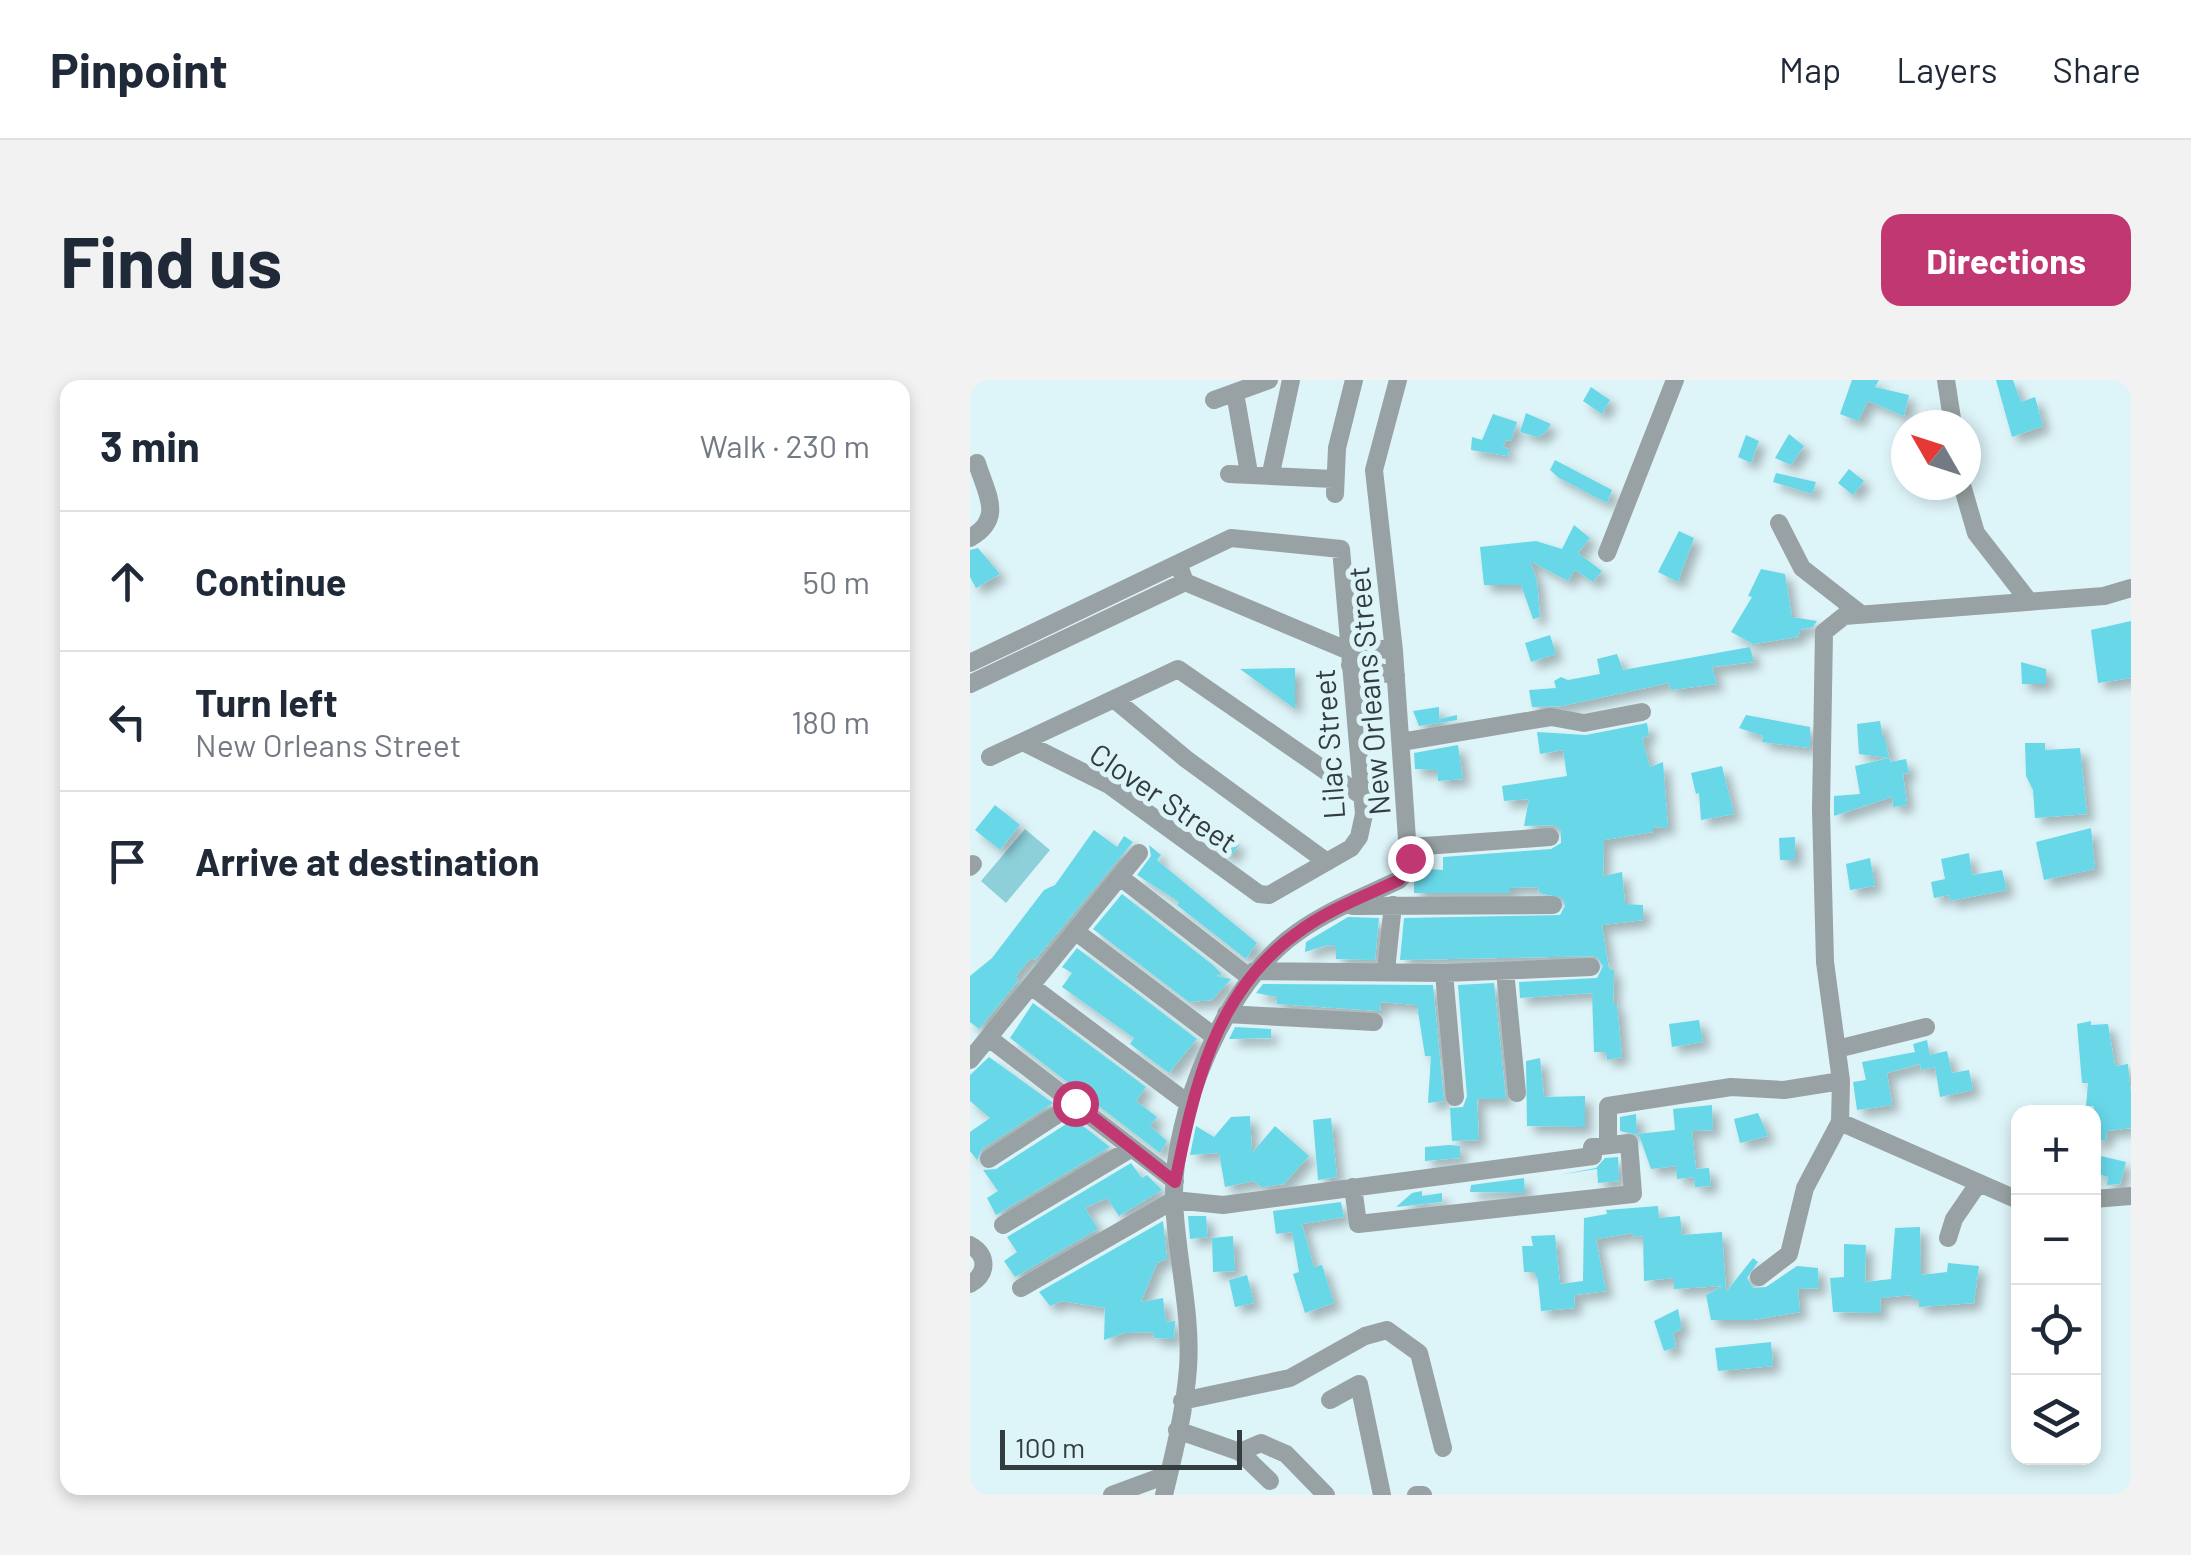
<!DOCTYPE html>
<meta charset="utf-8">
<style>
body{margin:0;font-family:Barlow,sans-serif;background:#f2f2f3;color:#1f2937}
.controls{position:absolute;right:30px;bottom:30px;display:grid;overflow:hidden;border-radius:20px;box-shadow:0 5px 15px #0003}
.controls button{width:90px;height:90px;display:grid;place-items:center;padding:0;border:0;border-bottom:2px solid #e0e1e3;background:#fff;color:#1f2937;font:50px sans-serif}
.compass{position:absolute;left:921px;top:30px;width:90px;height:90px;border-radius:50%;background:#fff;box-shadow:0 5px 15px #0003;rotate:309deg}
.scale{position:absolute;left:30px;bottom:25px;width:242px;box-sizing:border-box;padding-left:10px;border:5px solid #333c3e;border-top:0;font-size:28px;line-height:35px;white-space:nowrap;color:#333c3e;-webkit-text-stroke:8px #ddf4f8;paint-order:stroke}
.stop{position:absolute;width:30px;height:30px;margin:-22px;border:8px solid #c13772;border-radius:50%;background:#fff}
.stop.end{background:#c13772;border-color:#fff;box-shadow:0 2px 10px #0008}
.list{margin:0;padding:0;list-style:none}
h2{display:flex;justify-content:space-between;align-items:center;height:130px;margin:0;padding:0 40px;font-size:42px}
h2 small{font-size:32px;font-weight:400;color:#747a83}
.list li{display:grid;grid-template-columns:65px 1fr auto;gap:30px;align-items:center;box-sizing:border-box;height:140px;padding:0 40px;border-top:2px solid #e0e1e3}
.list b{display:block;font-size:38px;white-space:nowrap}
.list p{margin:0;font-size:32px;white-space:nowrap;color:#747a83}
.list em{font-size:32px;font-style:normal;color:#747a83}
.icon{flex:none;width:55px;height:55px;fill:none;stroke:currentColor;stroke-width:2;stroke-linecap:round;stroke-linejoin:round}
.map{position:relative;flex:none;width:1161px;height:1115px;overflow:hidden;border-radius:20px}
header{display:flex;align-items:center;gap:60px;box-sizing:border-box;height:140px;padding:0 50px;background:#fff;border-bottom:2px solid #e0e1e3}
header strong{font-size:48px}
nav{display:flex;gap:55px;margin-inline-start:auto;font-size:35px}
.intro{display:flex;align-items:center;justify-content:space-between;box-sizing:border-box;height:240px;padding:0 60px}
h1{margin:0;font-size:70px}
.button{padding:25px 45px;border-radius:20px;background:#c13772;color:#fff;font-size:35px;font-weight:700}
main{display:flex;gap:60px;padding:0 60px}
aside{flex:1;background:#fff;border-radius:20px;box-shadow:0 5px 15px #0003}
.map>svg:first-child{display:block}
.green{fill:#8dd0da}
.building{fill:#68d7e8;filter:url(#shadow)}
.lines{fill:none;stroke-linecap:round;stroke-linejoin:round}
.minor{stroke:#98a1a3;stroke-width:18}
.route{stroke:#c13772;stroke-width:12}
.labels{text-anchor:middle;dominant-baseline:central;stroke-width:10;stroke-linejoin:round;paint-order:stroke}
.street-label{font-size:30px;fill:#333c3e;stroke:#ddf4f8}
</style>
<header>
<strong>Pinpoint</strong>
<nav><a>Map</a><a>Layers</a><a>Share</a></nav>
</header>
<div class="intro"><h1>Find us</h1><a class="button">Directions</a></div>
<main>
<aside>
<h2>3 min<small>Walk · 230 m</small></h2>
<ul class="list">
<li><svg class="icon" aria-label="ahead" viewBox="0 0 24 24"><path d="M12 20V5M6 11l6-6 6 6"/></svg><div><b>Continue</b></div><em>50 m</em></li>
<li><svg class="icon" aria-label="left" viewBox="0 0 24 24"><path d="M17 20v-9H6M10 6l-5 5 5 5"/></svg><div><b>Turn left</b><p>New Orleans Street</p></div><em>180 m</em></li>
<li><svg class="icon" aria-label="arrive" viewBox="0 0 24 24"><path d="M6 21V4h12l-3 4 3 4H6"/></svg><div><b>Arrive at destination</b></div></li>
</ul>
</aside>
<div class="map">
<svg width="1161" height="1115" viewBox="0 0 1161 1115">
<defs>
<filter id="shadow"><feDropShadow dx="7" dy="7" stdDeviation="5" flood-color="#0004"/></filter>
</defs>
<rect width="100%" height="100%" fill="#ddf4f8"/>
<!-- green -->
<path class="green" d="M55 449 80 470 36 523 11 501Z"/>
<!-- building -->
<path class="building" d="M882 0H909L905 7 939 15 934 36 898 21 888 41 870 34Z
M1026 0H1043L1051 22 1065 17 1073 46 1042 57Z
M621 7 640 20 632 34 613 21Z
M556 33 581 44 575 53 568 57 550 52Z
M523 34 547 42 541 61 536 60 533 67 539 69 538 76 501 70 502 57 512 60Z
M819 54 834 66 821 85 805 78Z
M776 55 789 61 781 83 768 77Z
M585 80 642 110 637 123 589 98 580 90Z
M879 89 894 101 883 115 868 103Z
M806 93 846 102 842 114 803 102Z
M604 145 620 158 608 173 632 191 623 202 605 190 598 201 560 181 567 201 570 237 563 239 551 205H514L510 167 566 161 592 169Z
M709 151 724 158 708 202 688 192Z
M8 168 30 194 6 208 0 197V170Z
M791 189 815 194 822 237 847 241 843 247 830 250 828 257 783 264 761 252 782 217 778 216Z
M1161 241V298L1128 303 1121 250Z
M580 255 586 274 561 282 555 263Z
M780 267 784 282 742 287 747 304 701 310 699 303 592 326 562 327 559 310 586 308 584 301 591 297 598 300 630 294 627 279 647 274 653 290Z
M1051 282 1076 289V304H1052Z
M325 288V329L270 289Z
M469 327V339L487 335V340L449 346 443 331Z
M776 335 840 347V368L792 362 793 356 769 348Z
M910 341 913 358H915L920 382 936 379 939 393 933 394 937 425 923 427 922 417 864 436V416L890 414 885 386 919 378 889 374 887 344Z
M677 343 679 356 672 358 680 387 693 382 698 448 683 447V452L634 460 633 496 652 492 655 524 673 525V540L632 545 639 589 644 590 643 624H647L652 677 637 680 636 672H624L622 613 550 618 549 602 627 598 633 586 626 576 430 580 434 538 590 535 595 526 593 518 569 513 568 507 540 508V513H444V501L456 495 457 489 473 490V477L581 469 591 463V451L585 445 554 446 559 419 534 421 532 406 597 396 593 370 570 374 567 352 616 355Z
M1055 363H1075V370L1110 368 1117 434 1065 438 1063 410 1056 396Z
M488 365 493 399 468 401 467 390 445 389 444 373Z
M752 386 764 434 731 440 729 413 726 414 721 393Z
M25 425 50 445 30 470 5 450Z
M240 446 269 465 260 477 231 456Z
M1121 448 1125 489 1074 500 1066 462Z
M124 450 147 467 154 456 163 462 65 580 61 578 45 597 49 600 9 649 0 642V596L22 578 74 510 85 505Z
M825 457V480H810L809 458Z
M179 465 191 475 187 480 287 563 276 579 207 525 209 522 167 495 181 476Z
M999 473 1002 495 1032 490 1037 510 980 521 979 515 964 518 961 502 975 499 971 479Z
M900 478 905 506 880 510 876 484Z
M152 514 243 585 252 594 246 596 261 599 242 620 219 622 123 549Z
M378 537 409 538 405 580 366 579V567L358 565 335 572 336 562Z
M107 568 227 659 199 693 160 664 164 658 92 607 102 593 92 587Z
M524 603 536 719H507L509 760 482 761 480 728 493 727 497 716 488 605Z
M293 604 463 605 474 721 458 723 461 676H455L447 625 411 622 410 631 307 624V617L286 613Z
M63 623 176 707 166 721 187 737 180 746 197 761 190 773 40 658Z
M729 640 733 662 702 667 699 644Z
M1121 641V645L1138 644 1145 686 1158 684 1161 716V748L1137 751 1136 760 1124 761V726H1116L1118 703H1112L1107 644Z
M265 647 301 649V658L259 659Z
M957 660 960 675 977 671 982 693 999 690 1003 710 970 717 965 687 951 690 950 684 917 693 922 725 887 730 883 702 896 700 892 682 945 672 943 664Z
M19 677 83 723 12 769 7 780 0 771V752L20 738 0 721V695Z
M570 678 574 717 615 716V747L557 746 556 681Z
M742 725 743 750 722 751 726 789 739 788 741 806 725 807 724 797 707 799 706 786 681 789 669 755 650 751V737L666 734 667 754 705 750 703 729Z
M788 733 798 756 770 763 764 739Z
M280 736 282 773 305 746 339 776 314 804 291 807 284 801 255 807 249 773 220 775 226 746 244 757 261 737Z
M361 738 367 797 348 800 343 740Z
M104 739 140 767 26 835 17 818 28 811 13 790 26 789Z
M480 765 490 766V778L455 781V767Z
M1131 776 1156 782 1150 804 1137 805 1138 797 1125 793Z
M648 777 649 801 628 803 627 789 588 795 626 788 635 778Z
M161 783 172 798 177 795 192 810 149 836 137 818 115 828 128 849 45 897 34 881 47 872 37 857Z
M554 798 555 813 500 812 501 805Z
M452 811V816L472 813V822L426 827 442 813Z
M371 822 374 837 332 844 344 887 352 885 364 923 335 933 323 894 329 892 322 852 306 854 303 831Z
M688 826 689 838 710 836 712 855 752 852 756 912 783 878 788 882 777 898 783 908 796 907 827 886 848 888 849 908 828 909 830 932 783 940H741L736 915 753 906 704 909V898L674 901 673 856 664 857 663 853 626 859 636 911 604 915 605 928 571 931 568 900 564 892H554L552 866H563L561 856 585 855 590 904 613 901 614 838 637 834 636 830Z
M218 836H236L238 857 220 859Z
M193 841 197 879 187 883 171 922 193 918 196 942 205 941 204 959 184 958 183 952 155 953 134 960 135 928 92 921 80 926 69 912Z
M950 847 951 895 977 892 978 883 1009 886 1004 923 949 927V919H941V915L910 918 911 933 863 932 860 898 874 897V864L896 865 895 902 921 899 925 848Z
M263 856 265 891 243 892 242 858Z
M277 895 284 923 265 927 259 900Z
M708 929 712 949 703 953 706 967 694 971 684 941Z
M801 962 803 986 748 991 745 968Z"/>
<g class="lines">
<!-- minor -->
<path class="minor" d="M976 0 983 45
M265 13 279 93
M244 20 299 0
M301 93 321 0
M259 94 363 99
M992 105 1006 153 1058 220
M365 114 367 68 384 0
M809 143 832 188 891 234
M0 158C35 138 16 114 7 83
M637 173 705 0
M211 191 215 202 379 271
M379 264 424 271
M0 283 261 158 371 169 394 434 389 457 381 468 299 515 289 514 139 405 53 362
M380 285 426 296
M0 304 215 202
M144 319 216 379 357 482
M431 362 581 337 614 343 672 332
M20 377 208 289 392 416
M440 467 580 457
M0 487 3 484
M150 497 279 597
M383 526 583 525
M105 551 245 657
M416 590 423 525
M284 591 474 593 621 587
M535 591 547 713
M474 593 485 717
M61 606 219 724
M256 634 404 642
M19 658 205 801
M867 669 956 647
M0 680 169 473
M870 742 1048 820
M638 765V726L761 707 814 710 871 701
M19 779 105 723
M1124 819 1161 816
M33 845 162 768
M978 858 984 839 1008 804
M0 865C18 875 18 894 0 904
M789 897 819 874 835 808 870 742 871 701 855 582 851 430 854 252 874 236 1134 216 1161 208
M51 908 204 820 253 825 623 776 622 767 659 763 663 814 388 844 383 807
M360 1020 389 1004 412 1115
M212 1021 320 998 395 956 417 950 449 973 473 1068
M207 1050 270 1072 291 1063 316 1074 356 1115
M270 1072 300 1101
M142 1115 199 1094
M194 1115C204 1074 215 1029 218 988 222 933 206 876 204 820 202 733 255 602 328 552 359 530 395 516 429 500L439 488 424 271 404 90 428 0
M446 1115H453"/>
</g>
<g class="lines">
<!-- route -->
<path class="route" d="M105 723 205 802C224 709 244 612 327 553 357 530 395 516 429 500L439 488 440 478"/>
</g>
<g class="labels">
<!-- street labels -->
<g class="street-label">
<text transform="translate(398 311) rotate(-95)">New Orleans Street</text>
<text transform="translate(358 364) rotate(-94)">Lilac Street</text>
<text transform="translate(194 417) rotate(34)">Clover Street</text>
</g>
</g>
</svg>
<div class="controls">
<button>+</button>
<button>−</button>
<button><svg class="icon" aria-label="locate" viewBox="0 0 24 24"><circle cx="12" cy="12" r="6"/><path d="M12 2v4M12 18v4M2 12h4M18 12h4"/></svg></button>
<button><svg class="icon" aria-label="layers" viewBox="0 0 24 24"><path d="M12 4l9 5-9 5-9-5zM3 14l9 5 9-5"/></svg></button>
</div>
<svg class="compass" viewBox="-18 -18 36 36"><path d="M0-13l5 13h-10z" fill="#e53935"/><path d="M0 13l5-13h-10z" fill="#747a83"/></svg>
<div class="scale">100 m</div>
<div class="stop" style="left:105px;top:723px"></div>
<div class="stop end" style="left:440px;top:478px"></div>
</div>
</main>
